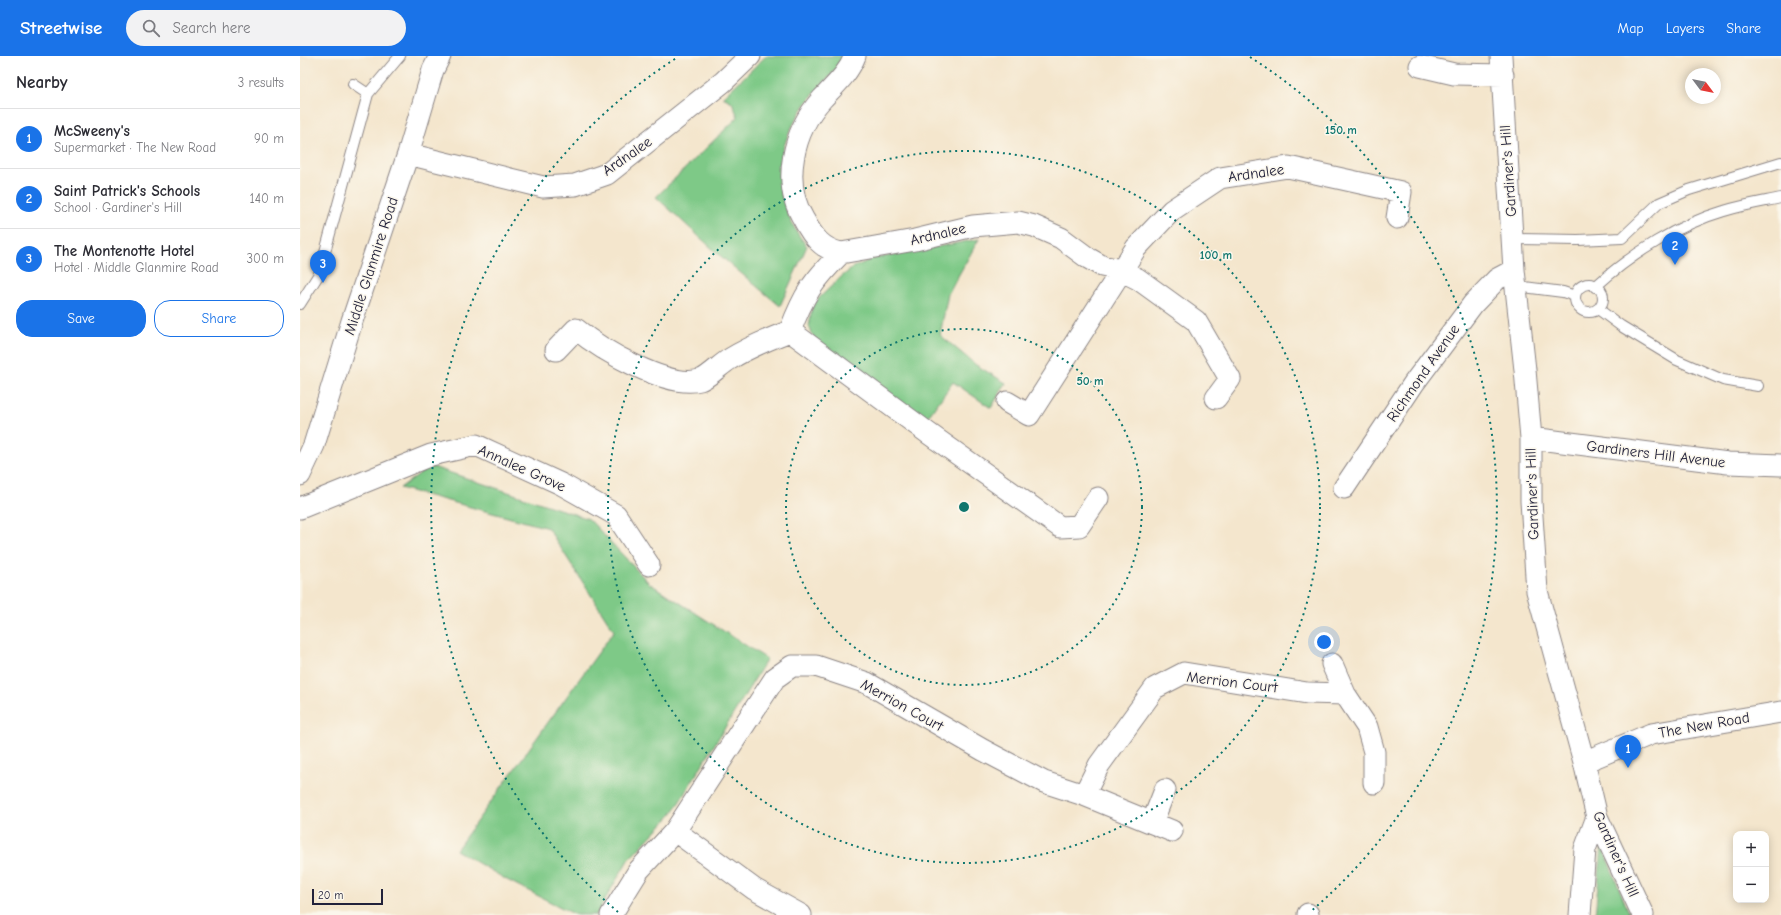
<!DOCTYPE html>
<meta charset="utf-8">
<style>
body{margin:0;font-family:"Comic Neue",sans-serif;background:#f2f2f3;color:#2b2b33}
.controls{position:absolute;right:12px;bottom:12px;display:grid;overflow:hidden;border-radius:8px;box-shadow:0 2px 10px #0003}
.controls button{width:36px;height:36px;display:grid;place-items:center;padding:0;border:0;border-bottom:1px solid #e1e1e2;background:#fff;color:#2b2b33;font:20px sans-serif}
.compass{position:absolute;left:1385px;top:12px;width:36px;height:36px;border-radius:50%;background:#fff;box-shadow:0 2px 10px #0003;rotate:122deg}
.scale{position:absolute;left:12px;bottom:10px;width:71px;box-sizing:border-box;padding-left:4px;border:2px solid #22223b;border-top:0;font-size:11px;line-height:14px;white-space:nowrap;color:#22223b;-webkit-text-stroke:3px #fbf7ec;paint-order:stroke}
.you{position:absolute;left:1024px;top:586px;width:14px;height:14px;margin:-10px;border:3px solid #fff;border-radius:50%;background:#1a73e8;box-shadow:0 0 0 6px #1a73e833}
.badge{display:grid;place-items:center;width:26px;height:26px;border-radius:50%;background:#1a73e8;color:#fff;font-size:13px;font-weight:700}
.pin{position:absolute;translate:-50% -33px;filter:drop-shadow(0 1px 2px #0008)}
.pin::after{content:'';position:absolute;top:21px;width:14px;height:12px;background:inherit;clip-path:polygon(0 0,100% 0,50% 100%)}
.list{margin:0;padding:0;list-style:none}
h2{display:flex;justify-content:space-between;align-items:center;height:52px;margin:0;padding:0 16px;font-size:17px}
h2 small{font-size:13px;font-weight:400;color:#7c7c81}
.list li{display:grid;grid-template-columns:26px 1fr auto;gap:12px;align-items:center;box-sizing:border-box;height:60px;padding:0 16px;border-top:1px solid #e1e1e2}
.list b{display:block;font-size:15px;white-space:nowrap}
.list p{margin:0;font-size:13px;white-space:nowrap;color:#7c7c81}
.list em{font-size:13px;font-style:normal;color:#7c7c81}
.actions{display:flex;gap:8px;padding:12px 16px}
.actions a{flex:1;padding:9px 0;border:1px solid #1a73e8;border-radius:16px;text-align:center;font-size:14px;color:#1a73e8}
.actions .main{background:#1a73e8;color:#fff}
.icon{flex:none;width:22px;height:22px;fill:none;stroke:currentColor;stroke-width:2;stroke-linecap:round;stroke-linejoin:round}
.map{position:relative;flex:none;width:1481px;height:859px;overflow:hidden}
header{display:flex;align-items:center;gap:24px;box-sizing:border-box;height:56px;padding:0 20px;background:#1a73e8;color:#fff}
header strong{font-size:19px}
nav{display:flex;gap:22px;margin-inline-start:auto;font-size:14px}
.search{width:280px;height:36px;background:#f2f2f3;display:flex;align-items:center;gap:10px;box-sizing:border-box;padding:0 14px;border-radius:22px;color:#7c7c81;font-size:15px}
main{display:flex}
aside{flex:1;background:#fff}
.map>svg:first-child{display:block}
.green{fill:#7ec987;stroke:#507661}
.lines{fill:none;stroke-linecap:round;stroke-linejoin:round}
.service-casing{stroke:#8b8484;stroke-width:12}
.minor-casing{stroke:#8b8484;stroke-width:23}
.service{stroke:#fff;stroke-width:10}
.minor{stroke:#fff;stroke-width:21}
.ring{fill:none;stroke:#0f766e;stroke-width:2;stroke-dasharray:2 4}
.labels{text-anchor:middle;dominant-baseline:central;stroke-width:3;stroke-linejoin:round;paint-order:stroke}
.street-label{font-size:15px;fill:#22223b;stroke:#fbf7ec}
.centre{fill:#0f766e;stroke:#fbf7ec;stroke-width:2}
.ring-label{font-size:12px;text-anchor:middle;font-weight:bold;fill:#0f766e;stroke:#fbf7ec;stroke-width:3;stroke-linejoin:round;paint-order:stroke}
</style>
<header>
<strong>Streetwise</strong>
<div class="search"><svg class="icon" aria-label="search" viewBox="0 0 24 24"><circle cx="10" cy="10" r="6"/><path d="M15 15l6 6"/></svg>Search here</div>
<nav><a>Map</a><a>Layers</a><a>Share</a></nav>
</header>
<main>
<aside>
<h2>Nearby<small>3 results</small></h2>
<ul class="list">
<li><span class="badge">1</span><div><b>McSweeny's</b><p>Supermarket · The New Road</p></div><em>90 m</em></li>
<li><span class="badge">2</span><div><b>Saint Patrick's Schools</b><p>School · Gardiner's Hill</p></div><em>140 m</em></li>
<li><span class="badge">3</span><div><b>The Montenotte Hotel</b><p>Hotel · Middle Glanmire Road</p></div><em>300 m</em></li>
</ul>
<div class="actions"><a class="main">Save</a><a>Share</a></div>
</aside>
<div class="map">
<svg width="1481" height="859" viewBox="0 0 1481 859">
<rect width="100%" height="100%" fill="#fbf7ec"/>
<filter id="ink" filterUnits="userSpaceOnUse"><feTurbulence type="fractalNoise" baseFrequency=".025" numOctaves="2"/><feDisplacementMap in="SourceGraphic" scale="8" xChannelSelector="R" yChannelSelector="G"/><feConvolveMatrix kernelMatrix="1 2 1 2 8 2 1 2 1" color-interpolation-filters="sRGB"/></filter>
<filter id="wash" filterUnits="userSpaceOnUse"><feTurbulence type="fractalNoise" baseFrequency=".012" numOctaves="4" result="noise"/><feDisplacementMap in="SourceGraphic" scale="16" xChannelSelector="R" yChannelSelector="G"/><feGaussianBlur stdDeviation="0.9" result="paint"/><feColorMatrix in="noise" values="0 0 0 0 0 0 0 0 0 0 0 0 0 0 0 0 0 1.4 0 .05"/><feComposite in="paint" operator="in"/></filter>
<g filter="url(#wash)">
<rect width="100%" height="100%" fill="#f4e6cd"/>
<!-- green -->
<path class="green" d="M466 0H543C537 17 520 29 509 44 496 61 483 85 480 107 476 135 489 169 507 190L480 250 417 197 356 141 438 61 432 46 423 41Z
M679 183 648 238 640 279 676 309 706 327 691 352 653 326 625 365 514 283 509 270 512 252 517 244 541 221 554 211 572 203Z
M130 410 289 463 349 527 467 603 372 758 328 804 296 859H276L207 824 156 794 314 575 248 472 100 432Z
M1302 790 1330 859H1295Z"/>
</g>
<g filter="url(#ink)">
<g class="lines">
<defs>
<path id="service" d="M53 28 68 38
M1212 183 1278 184 1322 182 1359 147 1389 134 1481 106
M1275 242a14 14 0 1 1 28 0a14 14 0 1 1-28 0Z
M1216 230 1263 236 1275 240
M1295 231C1330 199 1379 168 1424 155 1443 149 1462 146 1481 142
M0 248 19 218 68 38 100 0
M1298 253 1321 270 1377 304 1423 324 1458 330"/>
<path id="minor" d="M555 0C548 18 535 29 522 43 493 75 481 127 504 164 513 181 522 193 541 197L615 184 673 170 718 166 734 170 761 182 788 202 802 210 820 214 838 223 896 265 930 323 916 342
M1201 0 1214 214 1225 314 1231 382V445L1237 535 1284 706 1297 761 1343 859
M1120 10 1154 18 1203 19
M108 98 243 131 275 129 307 118 423 26 450 0
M490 275 628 377 760 471 779 470 798 442
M256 294 276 273C300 293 367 333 400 324 408 322 421 308 430 303 449 291 469 283 490 275 504 238 513 225 541 197
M707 346 729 359 836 192 872 154 920 122 988 111 1101 136 1097 162
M1231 382 1428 407 1481 409
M0 419 14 389 52 265 108 98 133 14 140 0
M1044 432 1114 327 1173 248 1197 223 1214 214
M0 452 131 399 176 389 261 428 316 459 349 509
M1032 608 1045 638 1067 671 1074 696V727
M1284 706 1351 678 1481 656
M784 739 872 775
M852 767 865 734
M375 775 454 833 501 859
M311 859 339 814 375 775 475 622 492 610H516L567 627 683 694 744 726 784 739 799 709 855 632 884 617 1007 637 1045 638
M1008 859V858
M1280 859 1285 793 1297 761"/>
</defs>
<!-- service casing -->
<use href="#service" class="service-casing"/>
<!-- minor casing -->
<use href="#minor" class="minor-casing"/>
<!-- service -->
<use href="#service" class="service"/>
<!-- minor -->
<use href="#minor" class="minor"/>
</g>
</g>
<!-- distance rings -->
<g class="ring">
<circle cx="664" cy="451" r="178"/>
<circle cx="664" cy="451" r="356"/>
<path d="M318 856A533 533 0 0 1 378 1M950 1A533 533 0 0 1 1010 856"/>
</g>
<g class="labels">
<!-- street labels -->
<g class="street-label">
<text transform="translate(327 100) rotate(-35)">Ardnalee</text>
<text transform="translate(1208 115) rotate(-94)">Gardiner's Hill</text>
<text transform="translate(956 117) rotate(-8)">Ardnalee</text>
<text transform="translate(638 178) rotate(-13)">Ardnalee</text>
<text transform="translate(71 210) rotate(-72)">Middle Glanmire Road</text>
<text transform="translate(1123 317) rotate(-55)">Richmond Avenue</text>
<text transform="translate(1356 398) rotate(7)">Gardiners Hill Avenue</text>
<text transform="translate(222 412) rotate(24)">Annalee Grove</text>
<text transform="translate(1232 438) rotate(-92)">Gardiner's Hill</text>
<text transform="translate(932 626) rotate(7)">Merrion Court</text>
<text transform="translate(602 649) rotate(29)">Merrion Court</text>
<text transform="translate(1404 669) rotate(-10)">The New Road</text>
<text transform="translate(1316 798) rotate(66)">Gardiner's Hill</text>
</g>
</g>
<circle cx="664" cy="451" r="6" class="centre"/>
<g class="ring-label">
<text x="1041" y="78">150 m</text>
<text x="916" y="203">100 m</text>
<text x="790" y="329">50 m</text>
</g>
</svg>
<div class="controls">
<button>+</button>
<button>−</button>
</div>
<svg class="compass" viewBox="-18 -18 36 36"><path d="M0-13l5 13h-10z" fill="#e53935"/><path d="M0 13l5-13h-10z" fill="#7c7c81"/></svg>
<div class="scale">20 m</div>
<div class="you"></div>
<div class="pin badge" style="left:1328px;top:712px">1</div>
<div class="pin badge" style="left:1375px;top:209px">2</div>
<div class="pin badge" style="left:23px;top:227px">3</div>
</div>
</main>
